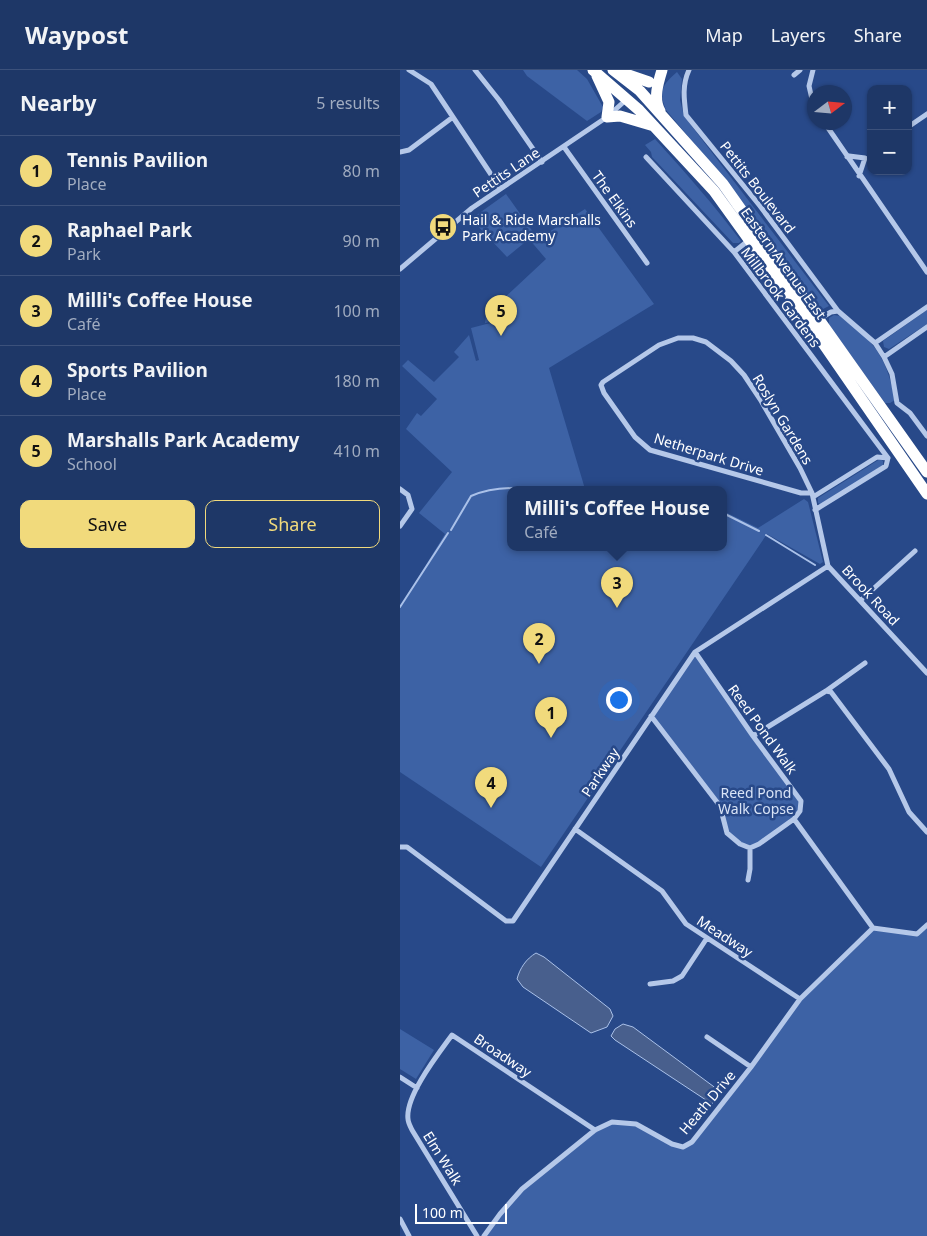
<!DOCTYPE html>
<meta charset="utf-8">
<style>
body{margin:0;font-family:"Noto Sans",sans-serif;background:#263f6d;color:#f1f3f6}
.controls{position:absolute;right:15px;top:15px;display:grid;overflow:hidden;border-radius:10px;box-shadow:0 1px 4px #0004}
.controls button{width:45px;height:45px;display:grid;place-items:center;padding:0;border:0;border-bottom:1px solid #3c517b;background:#1e3767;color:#f1f3f6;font:25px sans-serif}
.compass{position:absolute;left:407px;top:15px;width:45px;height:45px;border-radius:50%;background:#1e3767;box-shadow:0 1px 4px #0004;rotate:74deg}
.scale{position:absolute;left:15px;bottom:12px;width:92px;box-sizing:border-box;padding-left:5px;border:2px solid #fff;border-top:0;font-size:14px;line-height:18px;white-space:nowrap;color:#fff;-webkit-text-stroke:4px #284989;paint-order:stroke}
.you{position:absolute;left:218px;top:629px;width:18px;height:18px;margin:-12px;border:4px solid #fff;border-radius:50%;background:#1a73e8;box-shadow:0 0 0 8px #1a73e833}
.badge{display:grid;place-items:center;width:32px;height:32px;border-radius:50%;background:#f1da7c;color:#111;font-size:16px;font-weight:700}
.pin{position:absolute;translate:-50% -41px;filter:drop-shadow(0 1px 2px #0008)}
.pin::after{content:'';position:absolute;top:26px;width:18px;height:15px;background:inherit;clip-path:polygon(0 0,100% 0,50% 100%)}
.popup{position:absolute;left:107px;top:416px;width:220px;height:65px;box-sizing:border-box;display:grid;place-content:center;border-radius:10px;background:#1e3767;filter:drop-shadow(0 1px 4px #0005);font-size:16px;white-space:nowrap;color:#a1acc0}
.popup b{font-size:19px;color:#f1f3f6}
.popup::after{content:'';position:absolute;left:50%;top:100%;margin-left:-10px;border:10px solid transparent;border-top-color:#1e3767}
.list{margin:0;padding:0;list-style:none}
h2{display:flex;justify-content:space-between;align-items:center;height:65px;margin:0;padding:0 20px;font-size:21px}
h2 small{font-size:16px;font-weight:400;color:#a1acc0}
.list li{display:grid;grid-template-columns:32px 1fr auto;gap:15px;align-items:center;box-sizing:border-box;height:70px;padding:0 20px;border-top:1px solid #3c517b}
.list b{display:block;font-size:19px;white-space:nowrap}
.list p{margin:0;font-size:16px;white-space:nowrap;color:#a1acc0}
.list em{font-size:16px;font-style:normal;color:#a1acc0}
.actions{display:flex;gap:10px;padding:15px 20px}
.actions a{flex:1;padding:11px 0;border:1px solid #f1da7c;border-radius:10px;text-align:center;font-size:18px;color:#f1da7c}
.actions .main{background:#f1da7c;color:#111}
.map{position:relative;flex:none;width:527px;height:1166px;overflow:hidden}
header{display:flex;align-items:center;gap:30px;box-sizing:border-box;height:70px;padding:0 25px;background:#1e3767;border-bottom:1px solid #3c517b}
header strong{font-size:24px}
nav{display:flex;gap:28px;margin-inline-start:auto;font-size:18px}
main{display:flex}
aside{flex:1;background:#1e3767}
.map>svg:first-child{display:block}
.green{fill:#3d62a5}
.water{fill:#485f8d;stroke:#aac1e9}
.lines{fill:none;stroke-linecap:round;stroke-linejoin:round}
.stream{stroke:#aac1e9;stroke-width:2}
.street{stroke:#b5c8e9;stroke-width:5}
.highway{stroke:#fff;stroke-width:11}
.labels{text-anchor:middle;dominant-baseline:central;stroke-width:5;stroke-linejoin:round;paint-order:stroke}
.street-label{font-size:14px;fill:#fff;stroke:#284989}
.poi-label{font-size:14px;fill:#fff;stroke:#284989;text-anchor:start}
.park-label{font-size:14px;fill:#d9e4f7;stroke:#284989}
</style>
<header>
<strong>Waypost</strong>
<nav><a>Map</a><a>Layers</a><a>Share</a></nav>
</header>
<main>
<aside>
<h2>Nearby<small>5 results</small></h2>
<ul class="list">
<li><span class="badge">1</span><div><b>Tennis Pavilion</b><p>Place</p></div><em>80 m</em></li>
<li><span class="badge">2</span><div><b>Raphael Park</b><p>Park</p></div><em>90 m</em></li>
<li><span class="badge">3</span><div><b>Milli's Coffee House</b><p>Café</p></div><em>100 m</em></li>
<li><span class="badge">4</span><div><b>Sports Pavilion</b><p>Place</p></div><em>180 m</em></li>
<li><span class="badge">5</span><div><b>Marshalls Park Academy</b><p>School</p></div><em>410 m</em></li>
</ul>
<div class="actions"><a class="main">Save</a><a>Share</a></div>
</aside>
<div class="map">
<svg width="527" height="1166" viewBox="0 0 527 1166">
<rect width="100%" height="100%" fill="#284989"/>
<!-- green -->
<path class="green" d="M123 0H177L187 9 203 37 201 42 187 51 127 6Z
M277 2 282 9 280 30 284 46 429 236 423 239 418 238C371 169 320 103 266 40 258 21 263 14 277 2Z
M255 69C285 102 314 135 341 171L339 173H333L252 87 251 82 245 75Z
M106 124 138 169 185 139 254 234 149 298 185 419H111V477H323V441L358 458 404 429 408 432 423 492 420 494 367 464 141 797 0 702V537L45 464 19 443 52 402 6 359 17 343 21 346 37 329 2 296 8 290 34 312 59 287 54 282 69 265 76 291 79 290 71 258 98 251 85 253 86 245 146 189 129 169 107 187 71 149Z
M527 240V254L489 279 484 277 483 271Z
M434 245 440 246C450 254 462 262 470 272 485 288 491 310 495 330L490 333H485L429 255V248Z
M480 389 483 391V395L422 435 418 433V428Z
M295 582 401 731 400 741 394 749 350 778 327 763 320 736 251 646Z
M527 855V1166H84L122 1119 195 1060 212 1052 236 1054 282 1077 292 1072 400 929 473 858 517 864Z
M0 959 34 980 16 1009 0 999Z"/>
<!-- water -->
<path class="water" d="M136 883 144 887 210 939 213 946 207 957 191 963 123 917 117 909C120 898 126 889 136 883Z
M223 954 233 957 321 1022 312 1034 215 970 211 966 215 959Z"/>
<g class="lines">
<!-- stream -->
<path class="stream" d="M323 443 359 461
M51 460 71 426C90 418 114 417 134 419
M366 465 415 495
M0 537 48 463"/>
<!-- street -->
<path class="street" d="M9 0 31 14 100 118
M75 0 99 30 142 92
M289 0C282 15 284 29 286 45L360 136 438 241 475 273 484 287 492 304 497 333 510 343 527 366
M413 0 409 16 414 38
M394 5 400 0
M424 52 527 202
M508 57 527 44
M164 77 247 193
M0 82 9 80 53 47
M246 87 334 182 488 388
M447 87 449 86 465 88 459 106
M334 182 349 170
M0 199 72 138 207 47 227 29
M419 249 431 242 438 241
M475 273 527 237
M484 287 527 257
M0 419 8 425 12 439 0 456
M412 423H401L250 380 235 367 204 323 201 315 203 312 259 275 278 268H293L306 272 331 291 344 305 360 329 400 398 412 423 428 496 527 603
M413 427 477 387 488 388
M415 440 486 396 488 388
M461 530 515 481
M295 582 353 666 401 731 400 741 394 749 473 858
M426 621 431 622 489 699 509 742 527 762
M251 646 320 736 327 763 340 774 350 778 359 774 394 749
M353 666 426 621 465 593
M175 759 262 821 286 854 400 929
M0 777H7L106 851H113L295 582 428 496
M348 810 350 799V778
M250 914 273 911 282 906 307 868
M307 967 351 997
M0 1007 17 1018
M0 1149 9 1166
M77 1166 12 1060C10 1056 8 1052 8 1049 5 1026 39 983 52 965L195 1060
M84 1166 100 1144 122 1119 195 1060 212 1052 236 1054 272 1074 283 1077 292 1072 351 997 400 929 473 858 517 864 527 855"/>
<!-- highway -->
<path class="highway" d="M193 0 239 40 314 121 409 253 527 424
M213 0 240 21 323 114 527 402
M220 2 249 12
M197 6 209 32 207 47 220 46 254 56
M260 41C253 29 258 13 262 0"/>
</g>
<!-- icons -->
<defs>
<symbol id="bus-disc" viewBox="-11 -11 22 22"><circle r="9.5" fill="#f1da7c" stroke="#284989"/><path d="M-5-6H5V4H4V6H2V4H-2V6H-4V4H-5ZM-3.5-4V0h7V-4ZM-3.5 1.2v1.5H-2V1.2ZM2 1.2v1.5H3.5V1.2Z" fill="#111"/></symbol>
</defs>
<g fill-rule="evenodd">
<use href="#bus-disc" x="27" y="141" width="32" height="32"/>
</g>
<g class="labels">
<!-- street labels -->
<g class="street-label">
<text transform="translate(106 102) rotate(-34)">Pettits Lane</text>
<text transform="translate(358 117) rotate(52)">Pettits Boulevard</text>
<text transform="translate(215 129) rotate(54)">The Elkins</text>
<text transform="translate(384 193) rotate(54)">Eastern Avenue East</text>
<text transform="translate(381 227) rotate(53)">Millbrook Gardens</text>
<text transform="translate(383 349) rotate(59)">Roslyn Gardens</text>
<text transform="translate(309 384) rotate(17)">Netherpark Drive</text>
<text transform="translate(471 525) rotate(47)">Brook Road</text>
<text transform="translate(363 659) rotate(54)">Reed Pond Walk</text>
<text transform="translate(200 702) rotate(-56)">Parkway</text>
<text transform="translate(325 866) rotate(33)">Meadway</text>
<text transform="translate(103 985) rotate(34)">Broadway</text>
<text transform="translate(307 1032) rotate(-50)">Heath Drive</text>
<text transform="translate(43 1088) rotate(58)">Elm Walk</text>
</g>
<!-- poi labels -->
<g class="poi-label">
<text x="62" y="149">Hail &amp; Ride Marshalls<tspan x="62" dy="16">Park Academy</tspan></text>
</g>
<!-- park labels -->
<g class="park-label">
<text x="356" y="722">Reed Pond<tspan x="356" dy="16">Walk Copse</tspan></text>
</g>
</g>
</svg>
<div class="controls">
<button>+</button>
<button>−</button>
</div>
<svg class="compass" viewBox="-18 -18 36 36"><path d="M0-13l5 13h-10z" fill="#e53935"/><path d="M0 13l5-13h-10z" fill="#a1acc0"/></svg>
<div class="scale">100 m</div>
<div class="you"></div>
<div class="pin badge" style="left:151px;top:668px">1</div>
<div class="pin badge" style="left:139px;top:594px">2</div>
<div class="pin badge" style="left:217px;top:538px">3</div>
<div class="popup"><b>Milli's Coffee House</b>Café</div>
<div class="pin badge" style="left:91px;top:738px">4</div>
<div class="pin badge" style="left:101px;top:266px">5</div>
</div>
</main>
